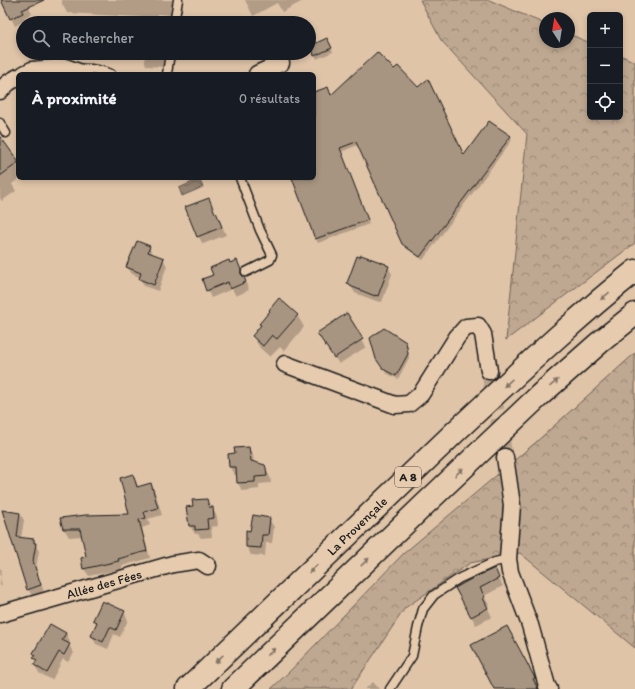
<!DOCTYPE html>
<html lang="fr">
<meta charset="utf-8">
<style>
body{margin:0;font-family:Itim,sans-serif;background:#20242c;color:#f1f3f6}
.controls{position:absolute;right:12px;top:12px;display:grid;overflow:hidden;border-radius:6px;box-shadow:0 2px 6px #0003}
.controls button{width:36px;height:36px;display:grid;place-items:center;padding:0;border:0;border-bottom:1px solid #363941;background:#171b24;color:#f1f3f6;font:20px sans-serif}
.compass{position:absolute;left:539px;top:12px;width:36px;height:36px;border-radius:50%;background:#171b24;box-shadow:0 2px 6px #0003;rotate:348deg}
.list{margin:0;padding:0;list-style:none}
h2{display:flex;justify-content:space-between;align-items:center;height:52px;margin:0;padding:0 16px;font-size:17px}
h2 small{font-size:13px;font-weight:400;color:#9ea1a6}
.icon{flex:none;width:22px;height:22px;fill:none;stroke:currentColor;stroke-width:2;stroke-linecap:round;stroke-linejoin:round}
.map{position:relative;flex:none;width:635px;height:689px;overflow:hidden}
.search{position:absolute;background:#171b24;box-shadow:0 2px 6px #0003;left:16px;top:16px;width:300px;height:44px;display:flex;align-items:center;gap:10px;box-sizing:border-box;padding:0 14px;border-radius:22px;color:#9ea1a6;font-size:15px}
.panel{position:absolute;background:#171b24;box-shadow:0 2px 6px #0003;left:16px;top:72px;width:300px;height:108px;border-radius:6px}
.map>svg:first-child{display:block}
.forest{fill:url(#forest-crowns);stroke:#6e6256}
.water{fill:url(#water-waves);stroke:#655a50}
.shadow{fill:#0003}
.building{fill:#a89581;stroke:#1c1c1c}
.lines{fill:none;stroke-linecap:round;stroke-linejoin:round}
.minor-tunnel{stroke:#b8a28c;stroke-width:16;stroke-dasharray:16 8;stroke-linecap:butt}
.service-casing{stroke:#1c1c1c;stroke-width:11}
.minor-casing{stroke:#1c1c1c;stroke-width:19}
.motorway-casing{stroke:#1c1c1c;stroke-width:25}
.service{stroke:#e7cbae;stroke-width:8}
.minor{stroke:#e7cbae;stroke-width:16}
.motorway{stroke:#e7cbae;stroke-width:22}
.oneway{fill:#827465}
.labels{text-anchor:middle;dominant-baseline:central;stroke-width:3;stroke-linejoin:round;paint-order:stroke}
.shield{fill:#e7cbae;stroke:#595048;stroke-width:1}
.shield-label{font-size:12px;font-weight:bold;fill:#1c1c1c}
.street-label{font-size:13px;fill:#1c1c1c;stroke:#e7cbae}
</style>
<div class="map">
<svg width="635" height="689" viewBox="0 0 635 689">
<defs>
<pattern id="forest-crowns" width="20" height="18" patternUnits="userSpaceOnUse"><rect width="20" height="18" fill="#bfa891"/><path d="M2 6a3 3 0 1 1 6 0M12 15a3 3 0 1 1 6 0" fill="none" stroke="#9a8876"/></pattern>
<pattern id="water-waves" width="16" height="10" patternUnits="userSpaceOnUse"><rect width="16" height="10" fill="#958372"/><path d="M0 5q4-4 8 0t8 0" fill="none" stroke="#796a5d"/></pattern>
</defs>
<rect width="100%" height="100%" fill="#dfc4a8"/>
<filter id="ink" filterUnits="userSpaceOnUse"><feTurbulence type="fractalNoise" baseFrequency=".025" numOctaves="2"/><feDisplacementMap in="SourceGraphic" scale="8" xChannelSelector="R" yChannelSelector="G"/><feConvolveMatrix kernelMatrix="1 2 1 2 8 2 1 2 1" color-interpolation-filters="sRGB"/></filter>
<g filter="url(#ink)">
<!-- forest -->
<path class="forest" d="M420 0H489L545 24V42H569V34L590 43V117H620V55L635 62V243L506 340 527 134 441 40Z
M635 353V648L520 553 470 563 405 608 351 689H271L289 672 403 554 535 443Z"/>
<!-- water -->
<path class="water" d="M199 179 203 187 182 196 179 188Z"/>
<!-- shadow -->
<path class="shadow" d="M2 0H37L28 5 32 14 25 17 26 20 15 26Z
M62 0H172L171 15 158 14V18L67 13 62 4Z
M245 0H303V1L282 12 277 3 253 16Z
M329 42 333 52 317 59 315 55Z
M145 53H162L163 56V67L147 66 145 63Z
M314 93 331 96 464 157 510 136 512 140 423 260 406 248 403 243 358 145 341 152 369 224 318 243 316 239 294 178H314Z
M0 141 18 162V178H20L12 184 16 191 2 201 0 198Z
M208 199 220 221 226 235 203 244 198 236Z
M149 247 153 254V255L163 259 167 266 158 291 144 286 140 279 141 278 132 274 127 267Z
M360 259 388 267 392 274 382 302 379 301V302L355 293 349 283Z
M236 261 240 268 245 280 249 290 236 296 232 289 211 298 203 280 214 275 230 264Z
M297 315 304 327 284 351 280 347 270 357 260 348 253 336Z
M346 315 366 347 339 364 323 340Z
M405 343 408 347 409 358 398 379 386 373 380 363Z
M249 448 253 455 254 463 264 466 270 477 271 483 259 484V489L242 491 238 483 237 475H234L230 467 236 454Z
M132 476 137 483 138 488 151 484 155 492 162 515 148 519 150 525 142 528 150 558 122 566V569L89 576 84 569 87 557 83 536 69 537 64 529 130 515Z
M206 500 217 516 218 526 211 527 212 537 201 538 198 534H195L190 526 194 507Z
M3 512 20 514 24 520 21 538 34 540 37 546V548L39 551 36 568 44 592 32 596 28 589Z
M269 519 274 527 272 543H266L265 556 251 555 247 547V531L251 532Z
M0 568 2 570 0 578 2 585 0 586Z
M494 569 503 586 484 596 489 605 487 606 492 617 476 625 456 588Z
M124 612 128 620 120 637 114 634 108 649 96 644 92 636 97 624 94 620Z
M66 633 70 641 68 644 74 653 68 662 63 659 52 680 39 673 35 665 37 662 35 658Z
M515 642 540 689H495Z
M373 682 379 689H365Z"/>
<!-- building -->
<path class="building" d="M1 0H44L22 10 23 13 10 19Z
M327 38 332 48 314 56 312 45Z
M377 52 394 69 398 66 418 87 428 79 464 155 489 121 511 136 420 257 402 244 356 142 340 148 368 220 315 239 292 178H314V92L328 87 331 95Z
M0 136 18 161V163L0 176Z
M209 198 215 213 216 212 222 227 197 237 185 207Z
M137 241 150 246 148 252 164 258 154 285 139 279 141 273 126 267Z
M361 255 386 264V265L389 266 378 296 375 295V296L350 286V284L347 283 357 256 360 257Z
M229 260 230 263 237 260 241 270V274L244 277 246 282 230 289 228 282 206 291 202 279 213 275 210 268Z
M279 298 298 315 277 339 272 335 263 346 252 336 261 325 259 324 270 311 269 310Z
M347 313 363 339 334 358 317 333Z
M384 328 406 342 408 354 396 376 383 369 376 359 370 338Z
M249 447 251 461 265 465 266 468 267 476 255 477V482L237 483 236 467H229L228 454 235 453 234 448Z
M133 474 137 487 151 483 158 508 144 512 146 518 139 520 147 551 118 559 119 561 83 569 81 558 86 556 80 529H63L60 518 86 515 129 514 120 478Z
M207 499 209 507H213L214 518 207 519 208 529 195 530V526H189L186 507 193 506 192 500Z
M2 510 20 513 17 537 34 539V543H36L33 561 41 585 27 590Z
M253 515 270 518 268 535H262L261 548 246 547V530L250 531Z
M495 568 499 578 480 588 485 597 483 598 488 608 471 617 455 588 471 579Z
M102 601 125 611 116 630 110 627 103 642 91 636 97 622 93 620Z
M50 624 66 633 62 640 70 644 64 655 59 652 47 673 34 665 37 660 33 658 35 655 33 653Z
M507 626 535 678 533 679 538 689H494L471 645Z"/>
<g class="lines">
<!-- minor-tunnel -->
<path class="minor-tunnel" d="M489 371 505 457"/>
<defs>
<path id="service" d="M174 23 178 0
M79 69C90 68 101 70 111 74
M167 74 170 53
M0 123 6 133
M240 178 260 230 272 255 270 260 246 272
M390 689 412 656 418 627 423 609 434 595 460 578 495 562 508 559"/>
<path id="minor" d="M24 74 32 70 65 67 84 74
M257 74 281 63
M0 91 8 83 18 77
M285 364 395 405 409 404 421 394 457 337 466 327 478 326 483 334 489 371
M505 457 512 505 508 559 510 572 530 625 547 686 549 689
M0 614 173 564 199 560 208 566"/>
<path id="motorway" d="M188 689C277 604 365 518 454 433 513 378 572 321 635 271
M233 689 422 507 540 395 599 343 635 314"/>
</defs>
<!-- service casing -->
<use href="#service" class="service-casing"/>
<!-- minor casing -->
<use href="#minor" class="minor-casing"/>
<!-- motorway casing -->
<use href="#motorway" class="motorway-casing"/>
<!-- service -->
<use href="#service" class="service"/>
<!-- minor -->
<use href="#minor" class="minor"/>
<!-- motorway -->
<use href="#motorway" class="motorway"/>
</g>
<!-- one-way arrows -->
<defs><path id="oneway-solid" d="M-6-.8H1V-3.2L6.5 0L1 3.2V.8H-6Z"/></defs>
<g class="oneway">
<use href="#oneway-solid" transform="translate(605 296) rotate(140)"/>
<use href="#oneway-solid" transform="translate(508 383) rotate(137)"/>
<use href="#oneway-solid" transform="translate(554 383) rotate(-41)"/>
<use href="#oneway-solid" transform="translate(459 472) rotate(-43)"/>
<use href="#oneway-solid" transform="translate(365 562) rotate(-44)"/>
<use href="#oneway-solid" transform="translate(313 569) rotate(136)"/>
<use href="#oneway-solid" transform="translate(271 652) rotate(-44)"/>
<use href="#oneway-solid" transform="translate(219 659) rotate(136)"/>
</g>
</g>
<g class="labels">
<!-- shield labels -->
<rect class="shield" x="395" y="467" width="26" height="20" rx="3"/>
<g class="shield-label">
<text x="408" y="477">A 8</text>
</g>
<!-- street labels -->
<g class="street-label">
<text transform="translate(357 526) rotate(-44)">La Provençale</text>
<text transform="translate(104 584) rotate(-16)">Allée des Fées</text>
</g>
</g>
</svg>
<div class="controls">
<button>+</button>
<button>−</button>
<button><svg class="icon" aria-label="locate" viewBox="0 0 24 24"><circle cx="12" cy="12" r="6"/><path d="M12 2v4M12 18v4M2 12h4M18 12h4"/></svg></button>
</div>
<svg class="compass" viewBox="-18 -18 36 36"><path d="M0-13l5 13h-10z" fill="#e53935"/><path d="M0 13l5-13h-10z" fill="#9ea1a6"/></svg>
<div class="search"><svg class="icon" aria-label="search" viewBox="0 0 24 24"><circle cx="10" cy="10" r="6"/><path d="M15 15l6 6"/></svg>Rechercher</div>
<section class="panel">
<h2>À proximité<small>0 résultats</small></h2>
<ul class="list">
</ul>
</section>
</div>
